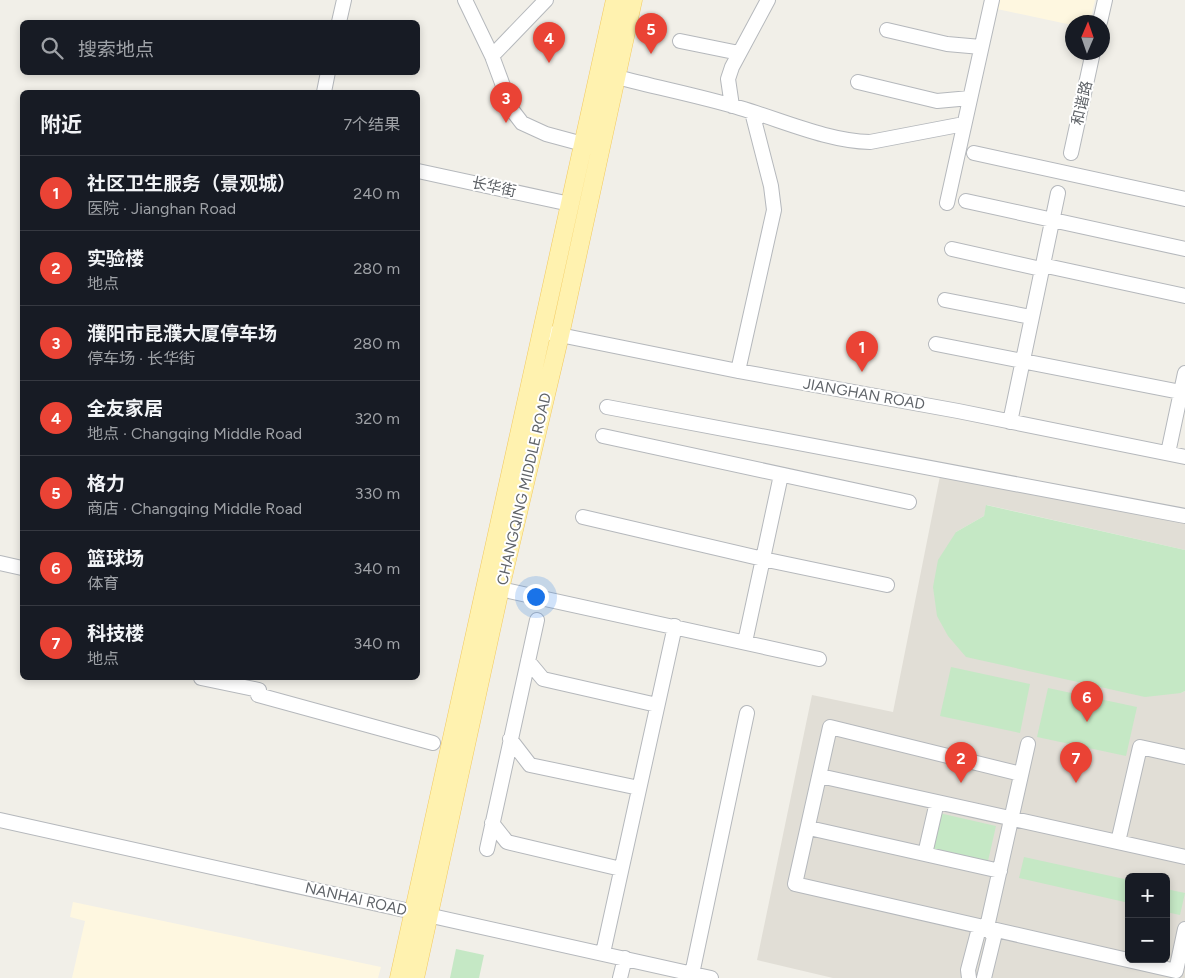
<!DOCTYPE html>
<html lang="zh">
<meta charset="utf-8">
<style>
body{margin:0;font-family:Figtree,"Noto Sans SC",sans-serif;background:#20242c;color:#f1f3f6}
.controls{position:absolute;right:15px;bottom:15px;display:grid;overflow:hidden;border-radius:8px;box-shadow:0 2px 8px #0003}
.controls button{width:45px;height:45px;display:grid;place-items:center;padding:0;border:0;border-bottom:1px solid #363941;background:#171b24;color:#f1f3f6;font:25px sans-serif}
.compass{position:absolute;left:1065px;top:15px;width:45px;height:45px;border-radius:50%;background:#171b24;box-shadow:0 2px 8px #0003;rotate:2deg}
.you{position:absolute;left:535px;top:596px;width:18px;height:18px;margin:-12px;border:4px solid #fff;border-radius:50%;background:#1a73e8;box-shadow:0 0 0 8px #1a73e833}
.badge{display:grid;place-items:center;width:32px;height:32px;border-radius:50%;background:#ea4335;color:#fff;font-size:16px;font-weight:700}
.pin{position:absolute;translate:-50% -41px;filter:drop-shadow(0 1px 2px #0008)}
.pin::after{content:'';position:absolute;top:26px;width:18px;height:15px;background:inherit;clip-path:polygon(0 0,100% 0,50% 100%)}
.list{margin:0;padding:0;list-style:none}
h2{display:flex;justify-content:space-between;align-items:center;height:65px;margin:0;padding:0 20px;font-size:21px}
h2 small{font-size:16px;font-weight:400;color:#9ea1a6}
.list li{display:grid;grid-template-columns:32px 1fr auto;gap:15px;align-items:center;box-sizing:border-box;height:75px;padding:0 20px;border-top:1px solid #363941}
.list b{display:block;font-size:19px;white-space:nowrap}
.list p{margin:0;font-size:16px;white-space:nowrap;color:#9ea1a6}
.list em{font-size:16px;font-style:normal;color:#9ea1a6}
.icon{flex:none;width:28px;height:28px;fill:none;stroke:currentColor;stroke-width:2;stroke-linecap:round;stroke-linejoin:round}
.map{position:relative;flex:none;width:1185px;height:978px;overflow:hidden}
.search{position:absolute;background:#171b24;box-shadow:0 2px 8px #0003;left:20px;top:20px;width:400px;height:55px;display:flex;align-items:center;gap:12px;box-sizing:border-box;padding:0 18px;border-radius:8px;color:#9ea1a6;font-size:19px}
.panel{position:absolute;background:#171b24;box-shadow:0 2px 8px #0003;left:20px;top:90px;width:400px;height:590px;border-radius:8px}
.map>svg:first-child{display:block}
.commercial{fill:#fef7e0}
.education{fill:#e1ded6;fill-rule:evenodd}
.green{fill:#c5e8c5}
.lines{fill:none;stroke-linecap:round;stroke-linejoin:round}
.minor-casing{stroke:#b5b8bc;stroke-width:16}
.major-casing{stroke:#f2c960;stroke-width:19}
.minor{stroke:#fff;stroke-width:14}
.major{stroke:#fff2af;stroke-width:18}
.labels{text-anchor:middle;dominant-baseline:central;stroke-width:4;stroke-linejoin:round;paint-order:stroke}
.street-label{font-size:15px;fill:#5f6368;stroke:#fff}
</style>
<div class="map">
<svg width="1185" height="978" viewBox="0 0 1185 978">
<rect width="100%" height="100%" fill="#f1efe8"/>
<!-- commercial -->
<path class="commercial" d="M999 0H1095L1090 22H1072V25L997 9Z
M73 902 381 967 378 978H72L85 921 70 917Z"/>
<!-- education -->
<path class="education" d="M940 476 1185 520V550L987 505 984 516 956 532 1181 693 1185 691V978H833L757 960 812 695 893 712ZM1129 877H1166V959H1129Z"/>
<!-- green -->
<path class="green" d="M986 505 1185 550V691L1181 693 1145 697 966 657 948 636 937 616 933 587 938 560 956 532 984 516Z
M951 667 1030 684 1020 733 940 716Z
M1048 688 1137 707 1126 756 1037 737Z
M939 813 996 826 988 861 931 849Z
M1024 857 1129 880V903L1019 878Z
M1166 889 1185 893 1180 915 1166 912Z
M456 949 484 955 479 978H450Z"/>
<g class="lines">
<defs>
<path id="minor" d="M465 0 492 56 512 110 522 123 546 134 583 144
M339 22 344 0
M1100 22 1105 0
M887 30 947 44 981 47
M680 41 739 53
M492 56 546 0
M617 77C658 88 700 96 740 108 782 120 827 141 870 142L964 124
M858 82 937 101 970 98
M324 92 328 72
M732 106 728 79 732 67 768 0
M974 153 1185 199
M1071 153 1093 52
M418 171 570 204
M966 201 1185 249
M947 203 992 0
M952 249 1041 269
M1042 265 1185 296
M945 300 1031 317
M550 333 738 371 958 411 1185 457
M936 344 1185 393
M738 371 774 210 771 186 752 112
M607 407 1185 516
M1010 422 1058 193
M603 436 909 502
M1168 453 1185 373
M583 517 763 559 887 585
M0 563 22 568
M500 589 819 659
M745 642 781 475
M528 661 543 679 657 705
M201 678 259 690 258 695 433 743
M510 739 530 765 639 788
M1021 774 830 727 795 884 1176 971 1185 929
M820 776 1185 857
M0 820 711 978
M492 823 507 842 621 869
M809 828 1000 871
M1118 842 1140 747 1185 757
M487 849 537 620
M925 854 937 802
M603 953 675 626
M692 974 747 713
M620 978 625 958
M969 978 968 970 978 932 987 927 1028 744
M984 978 994 937 987 927"/>
<path id="major" d="M399 978 615 0
M415 978 500 589 560 335 633 0"/>
</defs>
<!-- minor casing -->
<use href="#minor" class="minor-casing"/>
<!-- major casing -->
<use href="#major" class="major-casing"/>
<!-- minor -->
<use href="#minor" class="minor"/>
<!-- major -->
<use href="#major" class="major"/>
</g>
<g class="labels">
<!-- street labels -->
<g class="street-label">
<text transform="translate(1082 103) rotate(-77)">和谐路</text>
<text transform="translate(494 187) rotate(12)">长华街</text>
<text transform="translate(864 394) rotate(10)">JIANGHAN ROAD</text>
<text transform="translate(524 489) rotate(-77)">CHANGQING MIDDLE ROAD</text>
<text transform="translate(356 899) rotate(13)">NANHAI ROAD</text>
</g>
</g>
</svg>
<div class="controls">
<button>+</button>
<button>−</button>
</div>
<svg class="compass" viewBox="-18 -18 36 36"><path d="M0-13l5 13h-10z" fill="#e53935"/><path d="M0 13l5-13h-10z" fill="#9ea1a6"/></svg>
<div class="you"></div>
<div class="pin badge" style="left:862px;top:372px">1</div>
<div class="pin badge" style="left:961px;top:783px">2</div>
<div class="pin badge" style="left:506px;top:123px">3</div>
<div class="pin badge" style="left:549px;top:63px">4</div>
<div class="pin badge" style="left:651px;top:54px">5</div>
<div class="pin badge" style="left:1087px;top:722px">6</div>
<div class="pin badge" style="left:1076px;top:783px">7</div>
<div class="search"><svg class="icon" aria-label="search" viewBox="0 0 24 24"><circle cx="10" cy="10" r="6"/><path d="M15 15l6 6"/></svg>搜索地点</div>
<section class="panel">
<h2>附近<small>7个结果</small></h2>
<ul class="list">
<li><span class="badge">1</span><div><b>社区卫生服务（景观城）</b><p>医院 · Jianghan Road</p></div><em>240 m</em></li>
<li><span class="badge">2</span><div><b>实验楼</b><p>地点</p></div><em>280 m</em></li>
<li><span class="badge">3</span><div><b>濮阳市昆濮大厦停车场</b><p>停车场 · 长华街</p></div><em>280 m</em></li>
<li><span class="badge">4</span><div><b>全友家居</b><p>地点 · Changqing Middle Road</p></div><em>320 m</em></li>
<li><span class="badge">5</span><div><b>格力</b><p>商店 · Changqing Middle Road</p></div><em>330 m</em></li>
<li><span class="badge">6</span><div><b>篮球场</b><p>体育</p></div><em>340 m</em></li>
<li><span class="badge">7</span><div><b>科技楼</b><p>地点</p></div><em>340 m</em></li>
</ul>
</section>
</div>
